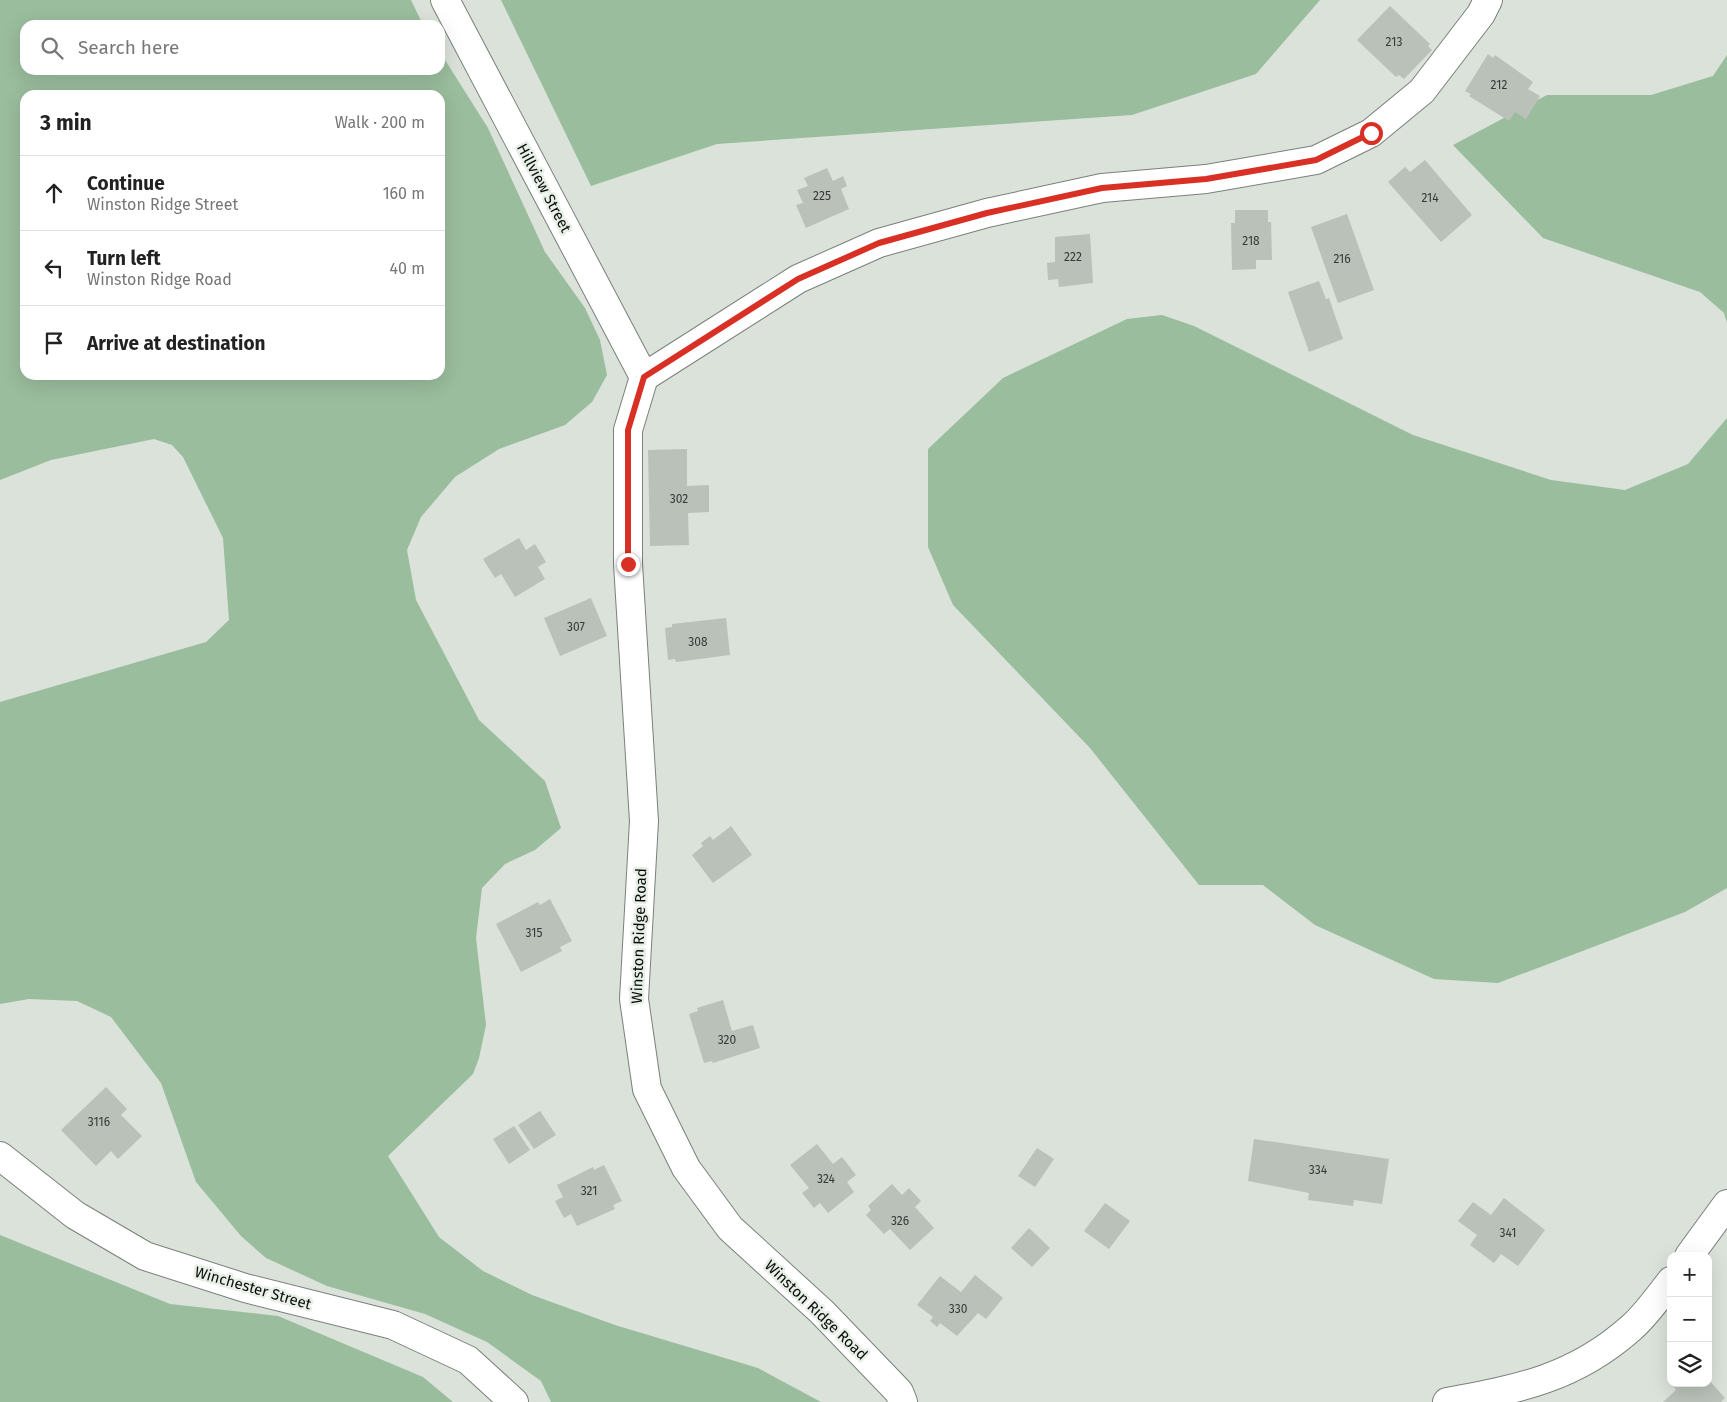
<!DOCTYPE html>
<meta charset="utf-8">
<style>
body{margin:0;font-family:"Fira Sans",sans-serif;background:#f2f2f2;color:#222}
.controls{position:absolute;right:15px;bottom:15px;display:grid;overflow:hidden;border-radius:10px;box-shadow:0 5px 20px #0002}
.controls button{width:45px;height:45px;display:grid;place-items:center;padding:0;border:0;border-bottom:1px solid #e0e0e0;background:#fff;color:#222;font:25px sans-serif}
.stop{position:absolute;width:15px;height:15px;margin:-11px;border:4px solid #d93025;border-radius:50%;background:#fff}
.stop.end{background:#d93025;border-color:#fff;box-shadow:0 1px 5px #0008}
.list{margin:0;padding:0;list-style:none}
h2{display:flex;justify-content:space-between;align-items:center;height:65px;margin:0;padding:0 20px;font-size:21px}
h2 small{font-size:16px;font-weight:400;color:#767676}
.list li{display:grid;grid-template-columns:32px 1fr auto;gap:15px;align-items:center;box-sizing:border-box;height:75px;padding:0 20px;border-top:1px solid #e0e0e0}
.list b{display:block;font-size:19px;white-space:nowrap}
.list p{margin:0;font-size:16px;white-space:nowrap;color:#767676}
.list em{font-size:16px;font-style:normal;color:#767676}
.icon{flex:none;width:28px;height:28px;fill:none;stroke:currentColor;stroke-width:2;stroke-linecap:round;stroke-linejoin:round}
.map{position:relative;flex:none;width:1727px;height:1402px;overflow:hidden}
.search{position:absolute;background:#fff;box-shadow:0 5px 20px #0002;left:20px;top:20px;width:425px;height:55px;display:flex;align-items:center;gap:12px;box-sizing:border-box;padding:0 18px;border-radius:15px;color:#767676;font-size:19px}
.panel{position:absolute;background:#fff;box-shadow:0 5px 20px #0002;left:20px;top:90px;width:425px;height:290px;border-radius:15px}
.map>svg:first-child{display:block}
.forest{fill:#9abd9d;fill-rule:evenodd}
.building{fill:#b9c1b9}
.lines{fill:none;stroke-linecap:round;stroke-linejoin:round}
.street-casing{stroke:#79817a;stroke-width:30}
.street{stroke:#fff;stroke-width:28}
.route{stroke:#d93025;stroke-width:6}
.labels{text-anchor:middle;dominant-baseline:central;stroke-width:5;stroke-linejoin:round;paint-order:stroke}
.number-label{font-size:12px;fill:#363936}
.street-label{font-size:15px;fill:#0a0c0a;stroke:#e7efe7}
</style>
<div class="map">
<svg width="1727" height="1402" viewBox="0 0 1727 1402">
<rect width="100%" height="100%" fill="#dae2da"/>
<!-- forest -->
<path class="forest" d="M0 0H411L423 25H25V70H440V52L488 128 545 252 585 308 600 340 607 375 592 402 565 425 499 449 455 477 421 517 407 550 416 600 479 720 545 781 561 828 535 850 505 864 482 888 476 938 486 1025 479 1058 473 1074 388 1156 439 1237 483 1271 532 1295 615 1325 758 1368 821 1402H551L541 1381 487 1342 425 1314 327 1286 266 1258 241 1236 196 1182 161 1083 111 1017 77 1001 29 999 0 1004V702L206 642 229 620 223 538 183 457 172 445 154 439 51 460 0 480ZM25 95H440V375H25Z
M501 0H1320L1256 74 1132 115 717 144 591 186Z
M1727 55V323L1724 313 1700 292 1543 238 1453 145 1547 95H1651L1713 76Z
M1162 315 1194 326 1413 435 1551 480 1625 490 1688 464 1727 418V888L1685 912 1498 983 1434 979 1315 925 1263 885H1199L1090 748 953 605 928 547V449L1003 378 1127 319Z
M0 1235 170 1304 278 1316 423 1377 453 1402H0Z"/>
<!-- building -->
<path class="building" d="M1390 6 1430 44 1428 46 1432 50 1404 79 1399 75 1396 77 1357 40Z
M1488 54 1493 58 1495 55 1533 82 1528 89 1540 96 1526 119 1515 112 1509 121 1469 96 1471 94 1465 91Z
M1425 160 1472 215 1441 242 1388 182 1405 167 1410 172Z
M827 168 833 181 843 176 847 186 841 189 849 209 806 228 796 205 803 203 797 190 808 186 804 178Z
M1235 210H1268V222H1271L1272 260H1256V269L1232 270 1231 223H1235Z
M1347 214 1374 290 1338 303 1311 227Z
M1090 234 1093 283 1059 287 1058 279 1048 280 1047 263 1055 262V237Z
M1319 281 1326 299 1329 298 1343 339 1309 352 1288 292Z
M687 449V486L709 485V512L688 513 689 545 650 546 648 450Z
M519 538 526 550 535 544 546 562 538 567 545 579 515 597 501 574 495 578 483 559Z
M591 598 607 636 560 656 544 618Z
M726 618 730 655 676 662 675 659 668 660 665 628 672 627V624Z
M731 826 752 855 713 883 692 855 703 846 701 843 710 836 713 840Z
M550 899 572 941 560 947 562 951 521 972 496 924 538 902 540 905Z
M723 1000 732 1031 753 1025 760 1048 713 1063 712 1061 704 1063 689 1014 698 1011 697 1008Z
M106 1087 127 1109 121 1115 142 1136 118 1159 111 1151 96 1166 61 1130Z
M540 1111 556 1135 534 1149 518 1125Z
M514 1126 530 1150 509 1164 493 1139Z
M1254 1139 1389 1159 1382 1204 1354 1200 1353 1206 1308 1200 1309 1193 1248 1181Z
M817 1144 833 1164 842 1157 856 1175 847 1182 854 1192 828 1213 820 1203 814 1208 802 1193 809 1188 790 1165Z
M1037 1148 1054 1159 1035 1187 1018 1176Z
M604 1165 622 1201 613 1205 615 1209 577 1226 571 1214 564 1218 555 1201 563 1197 557 1185 593 1167 594 1170Z
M892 1184 902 1195 909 1188 921 1201 915 1207 934 1228 910 1250 890 1229 884 1234 866 1215 871 1210 868 1206Z
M1504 1198 1545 1230 1518 1266 1501 1254 1494 1263 1470 1245 1477 1235 1458 1221 1473 1202 1491 1215Z
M1105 1203 1130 1221 1109 1249 1084 1231Z
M1029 1228 1050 1248 1032 1267 1011 1248Z
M975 1275 1003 1298 986 1319 978 1313 957 1336 940 1323 937 1327 930 1321 933 1317 917 1305 940 1276 961 1292Z
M1708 1379 1725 1398 1721 1402H1663L1676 1390 1670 1383H1708Z"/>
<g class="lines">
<defs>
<path id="street" d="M445 0 644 377
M644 377 628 430V564L644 821 634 999 647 1089 686 1168 730 1228 822 1312 899 1392 903 1402
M644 377 798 279 879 243 987 213 1102 188 1206 179 1316 160 1371 133 1422 91 1481 14 1488 0
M0 1156 75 1215 145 1256 245 1288 393 1325 468 1360 514 1402
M1689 1256 1727 1204
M1447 1402C1519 1389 1575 1378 1631 1328 1646 1315 1659 1296 1671 1281"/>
</defs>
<!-- street casing -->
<use href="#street" class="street-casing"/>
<!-- street -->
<use href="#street" class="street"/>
</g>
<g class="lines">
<!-- route -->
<path class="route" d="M628 564V430L644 377 798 279 879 243 987 213 1102 188 1206 179 1316 160 1371 133"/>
</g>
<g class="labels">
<!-- number labels -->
<g class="number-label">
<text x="1394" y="42">213</text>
<text x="1499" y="85">212</text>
<text x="822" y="196">225</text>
<text x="1430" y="198">214</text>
<text x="1251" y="241">218</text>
<text x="1073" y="257">222</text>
<text x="1342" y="259">216</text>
<text x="679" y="499">302</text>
<text x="576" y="627">307</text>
<text x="698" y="642">308</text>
<text x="534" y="933">315</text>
<text x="727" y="1040">320</text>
<text x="99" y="1122">3116</text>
<text x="1318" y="1170">334</text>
<text x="826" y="1179">324</text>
<text x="589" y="1191">321</text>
<text x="900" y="1221">326</text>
<text x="1508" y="1233">341</text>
<text x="958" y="1309">330</text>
</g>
<!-- street labels -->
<g class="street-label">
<text transform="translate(544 188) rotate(62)">Hillview Street</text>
<text transform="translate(639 936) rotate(-88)">Winston Ridge Road</text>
<text transform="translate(253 1288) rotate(16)">Winchester Street</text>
<text transform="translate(816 1310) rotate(44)">Winston Ridge Road</text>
</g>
</g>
</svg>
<div class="controls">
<button>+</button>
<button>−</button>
<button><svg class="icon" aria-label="layers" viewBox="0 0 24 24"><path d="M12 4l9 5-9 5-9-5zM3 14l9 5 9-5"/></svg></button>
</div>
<div class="stop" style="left:1371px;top:133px"></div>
<div class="stop end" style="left:628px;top:564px"></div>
<div class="search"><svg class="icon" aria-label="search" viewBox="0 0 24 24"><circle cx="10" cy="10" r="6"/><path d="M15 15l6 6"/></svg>Search here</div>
<section class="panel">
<h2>3 min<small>Walk · 200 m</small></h2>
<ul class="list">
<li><svg class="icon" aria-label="ahead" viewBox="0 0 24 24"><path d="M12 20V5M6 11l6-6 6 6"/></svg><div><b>Continue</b><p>Winston Ridge Street</p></div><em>160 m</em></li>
<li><svg class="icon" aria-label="left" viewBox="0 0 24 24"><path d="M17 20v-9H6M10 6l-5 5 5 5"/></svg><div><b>Turn left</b><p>Winston Ridge Road</p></div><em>40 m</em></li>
<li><svg class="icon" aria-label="arrive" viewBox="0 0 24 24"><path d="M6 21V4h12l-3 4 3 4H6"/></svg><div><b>Arrive at destination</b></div></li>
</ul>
</section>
</div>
